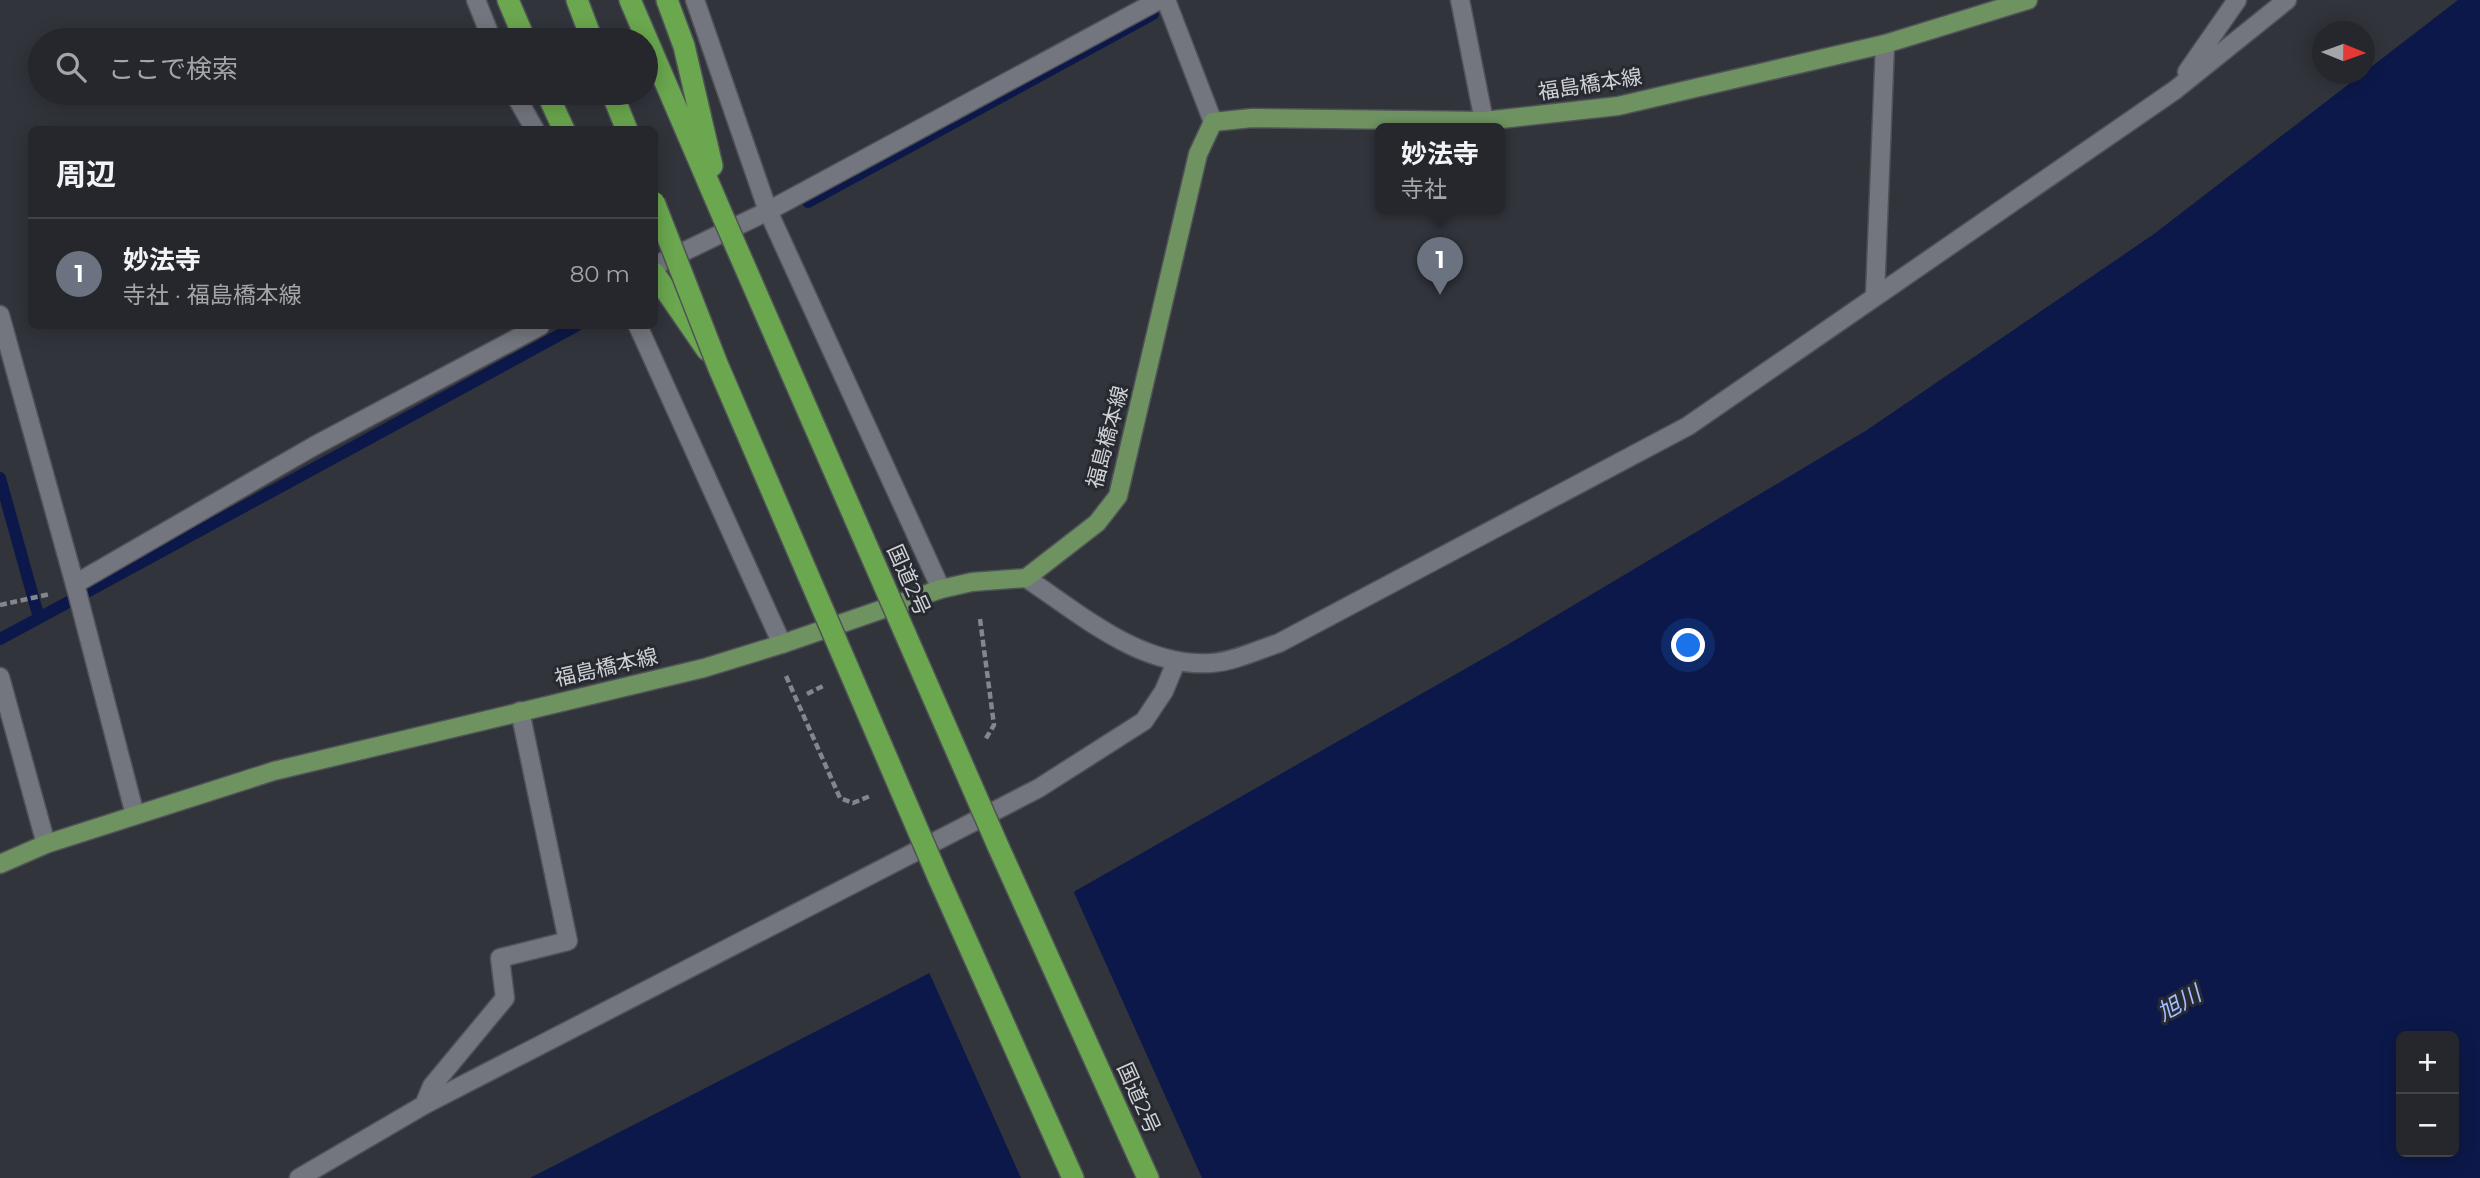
<!DOCTYPE html>
<html lang="ja">
<meta charset="utf-8">
<style>
body{margin:0;font-family:Montserrat,"Noto Sans JP",sans-serif;background:#2d2f34;color:#f1f3f6}
.controls{position:absolute;right:21px;bottom:21px;display:grid;overflow:hidden;border-radius:10px;box-shadow:0 4px 18px #0003}
.controls button{width:63px;height:63px;display:grid;place-items:center;padding:0;border:0;border-bottom:2px solid #424448;background:#25272c;color:#f1f3f6;font:35px sans-serif}
.compass{position:absolute;left:2312px;top:21px;width:63px;height:63px;border-radius:50%;background:#25272c;box-shadow:0 4px 18px #0003;rotate:91deg}
.you{position:absolute;left:1689px;top:646px;width:24px;height:24px;margin:-18px;border:5px solid #fff;border-radius:50%;background:#1a73e8;box-shadow:0 0 0 10px #1a73e833}
.badge{display:grid;place-items:center;width:46px;height:46px;border-radius:50%;background:#7dd154;color:#fff;font-size:23px;font-weight:700}
.pin{position:absolute;translate:-50% -58px;filter:drop-shadow(0 2px 4px #0008)}
.pin::after{content:'';position:absolute;top:37px;width:24px;height:21px;background:inherit;clip-path:polygon(0 0,100% 0,50% 100%)}
.popup{position:absolute;left:1375px;top:123px;width:130px;height:91px;box-sizing:border-box;display:grid;place-content:center;border-radius:10px;background:#25272c;filter:drop-shadow(0 2px 5px #0005);font-size:23px;white-space:nowrap;color:#a3a5a9}
.popup b{font-size:26px;color:#f1f3f6}
.popup::after{content:'';position:absolute;left:50%;top:100%;margin-left:-14px;border:14px solid transparent;border-top-color:#25272c}
.list{margin:0;padding:0;list-style:none}
h2{display:flex;justify-content:space-between;align-items:center;height:91px;margin:0;padding:0 28px;font-size:30px}
h2 small{font-size:23px;font-weight:400;color:#a3a5a9}
.list li{display:grid;grid-template-columns:46px 1fr auto;gap:21px;align-items:center;box-sizing:border-box;height:112px;padding:0 28px;border-top:2px solid #424448}
.list b{display:block;font-size:26px;white-space:nowrap}
.list p{margin:0;font-size:23px;white-space:nowrap;color:#a3a5a9}
.list em{font-size:23px;font-style:normal;color:#a3a5a9}
.icon{flex:none;width:38px;height:38px;fill:none;stroke:currentColor;stroke-width:2;stroke-linecap:round;stroke-linejoin:round}
.map{position:relative;flex:none;width:2480px;height:1178px;overflow:hidden}
.search{position:absolute;background:#25272c;box-shadow:0 4px 18px #0003;left:28px;top:28px;width:630px;height:77px;display:flex;align-items:center;gap:18px;box-sizing:border-box;padding:0 24px;border-radius:38px;color:#a3a5a9;font-size:26px}
.panel{position:absolute;background:#25272c;box-shadow:0 4px 18px #0003;left:28px;top:126px;width:630px;height:203px;border-radius:10px}
.map>svg:first-child{display:block}
.water{fill:#0c1849;fill-rule:evenodd}
.pier{fill:#31343b}
.lines{fill:none;stroke-linecap:round;stroke-linejoin:round}
.stream{stroke:#0c1849;stroke-width:12}
.minor-casing{stroke:#505258;stroke-width:21}
.major-casing{stroke:#505258;stroke-width:21}
.highway-casing{stroke:#505258;stroke-width:24}
.path{stroke:#83868c;stroke-width:4.5;stroke-dasharray:7 3.5;stroke-linecap:butt}
.minor{stroke:#73767e;stroke-width:18}
.major{stroke:#6e9361;stroke-width:18}
.highway{stroke:#6aa74e;stroke-width:21}
.highway-bridge-casing{stroke:#505258;stroke-width:24;stroke-linecap:butt}
.highway-bridge{stroke:#6aa74e;stroke-width:21}
.labels{text-anchor:middle;dominant-baseline:central;stroke-width:6;stroke-linejoin:round;paint-order:stroke}
.street-label{font-size:21px;fill:#d0d2d7;stroke:#272a30}
.water-label{font-size:23px;font-style:italic;fill:#a3bcff;stroke:#272a30}
</style>
<div class="map">
<svg width="2480" height="1178" viewBox="0 0 2480 1178">
<rect width="100%" height="100%" fill="#31343b"/>
<!-- water -->
<path class="water" d="M2458 0H2480V1178H530L949 963 1507 645 1867 430 2154 234ZM2401 1036H2454V1152H2401Z"/>
<!-- pier -->
<path class="pier" d="M1072 888 1202 1178H1021L928 970Z"/>
<g class="lines">
<!-- stream -->
<path class="stream" d="M808 202 1153 14
M0 478 39 618 0 639
M39 618 576 326"/>
<defs>
<path id="minor" d="M476 0 492 40
M695 0 768 211 941 589
M1166 0 1213 122
M1460 0 1484 121
M2187 72 2237 0
M514 93 535 130
M654 266 768 211 1159 0
M1875 296 1885 44
M0 315 77 592 135 815
M638 326 782 644
M1026 578C1082 615 1141 668 1212 663 1235 661 1258 650 1279 643L1688 426 2175 90 2287 0
M75 584 314 446 540 326
M0 677 46 844
M424 1105 432 1086 505 998 500 958 568 941 520 711
M299 1178 424 1105 1039 788 1144 721 1164 691 1176 662"/>
<path id="major" d="M0 864 46 844 274 771 704 668 782 644 941 589 972 582 1026 578 1097 523 1118 496 1198 154 1213 122 1252 118 1484 121 1618 106 1885 44 2028 0"/>
<path id="highway" d="M508 0 525 40
M577 0 592 40
M630 0 724 219
M667 0 684 46 712 166
M547 93 564 130
M612 93 627 130
M654 273 707 350
M998 846 1148 1178
M939 879 1073 1178"/>
</defs>
<!-- minor casing -->
<use href="#minor" class="minor-casing"/>
<!-- major casing -->
<use href="#major" class="major-casing"/>
<!-- highway casing -->
<use href="#highway" class="highway-casing"/>
<!-- path -->
<path class="path" d="M0 605 50 594
M980 619 994 725 985 740
M786 676 840 798 853 803 870 796
M807 694 825 685"/>
<!-- minor -->
<use href="#minor" class="minor"/>
<!-- major -->
<use href="#major" class="major"/>
<!-- highway -->
<use href="#highway" class="highway"/>
<defs>
<path id="highway-bridge" d="M654 202 718 366 939 879
M724 219 998 846"/>
</defs>
<!-- highway-bridge casing -->
<use href="#highway-bridge" class="highway-bridge-casing"/>
<!-- highway-bridge -->
<use href="#highway-bridge" class="highway-bridge"/>
</g>
<g class="labels">
<!-- street labels -->
<g class="street-label">
<text transform="translate(1590 84) rotate(-9)">福島橋本線</text>
<text transform="translate(1107 437) rotate(-75)">福島橋本線</text>
<text transform="translate(909 580) rotate(66)">国道2号</text>
<text transform="translate(606 667) rotate(-13)">福島橋本線</text>
<text transform="translate(1139 1098) rotate(66)">国道2号</text>
</g>
<!-- water labels -->
<g class="water-label">
<text transform="translate(2179 1003) rotate(-30)">旭川</text>
</g>
</g>
</svg>
<div class="controls">
<button>+</button>
<button>−</button>
</div>
<svg class="compass" viewBox="-18 -18 36 36"><path d="M0-13l5 13h-10z" fill="#e53935"/><path d="M0 13l5-13h-10z" fill="#a3a5a9"/></svg>
<div class="you"></div>
<div class="pin badge" style="left:1440px;top:295px;background:#6b7280">1</div>
<div class="popup"><b>妙法寺</b>寺社</div>
<div class="search"><svg class="icon" aria-label="search" viewBox="0 0 24 24"><circle cx="10" cy="10" r="6"/><path d="M15 15l6 6"/></svg>ここで検索</div>
<section class="panel">
<h2>周辺<small></small></h2>
<ul class="list">
<li><span class="badge" style="background:#6b7280">1</span><div><b>妙法寺</b><p>寺社 · 福島橋本線</p></div><em>80 m</em></li>
</ul>
</section>
</div>
